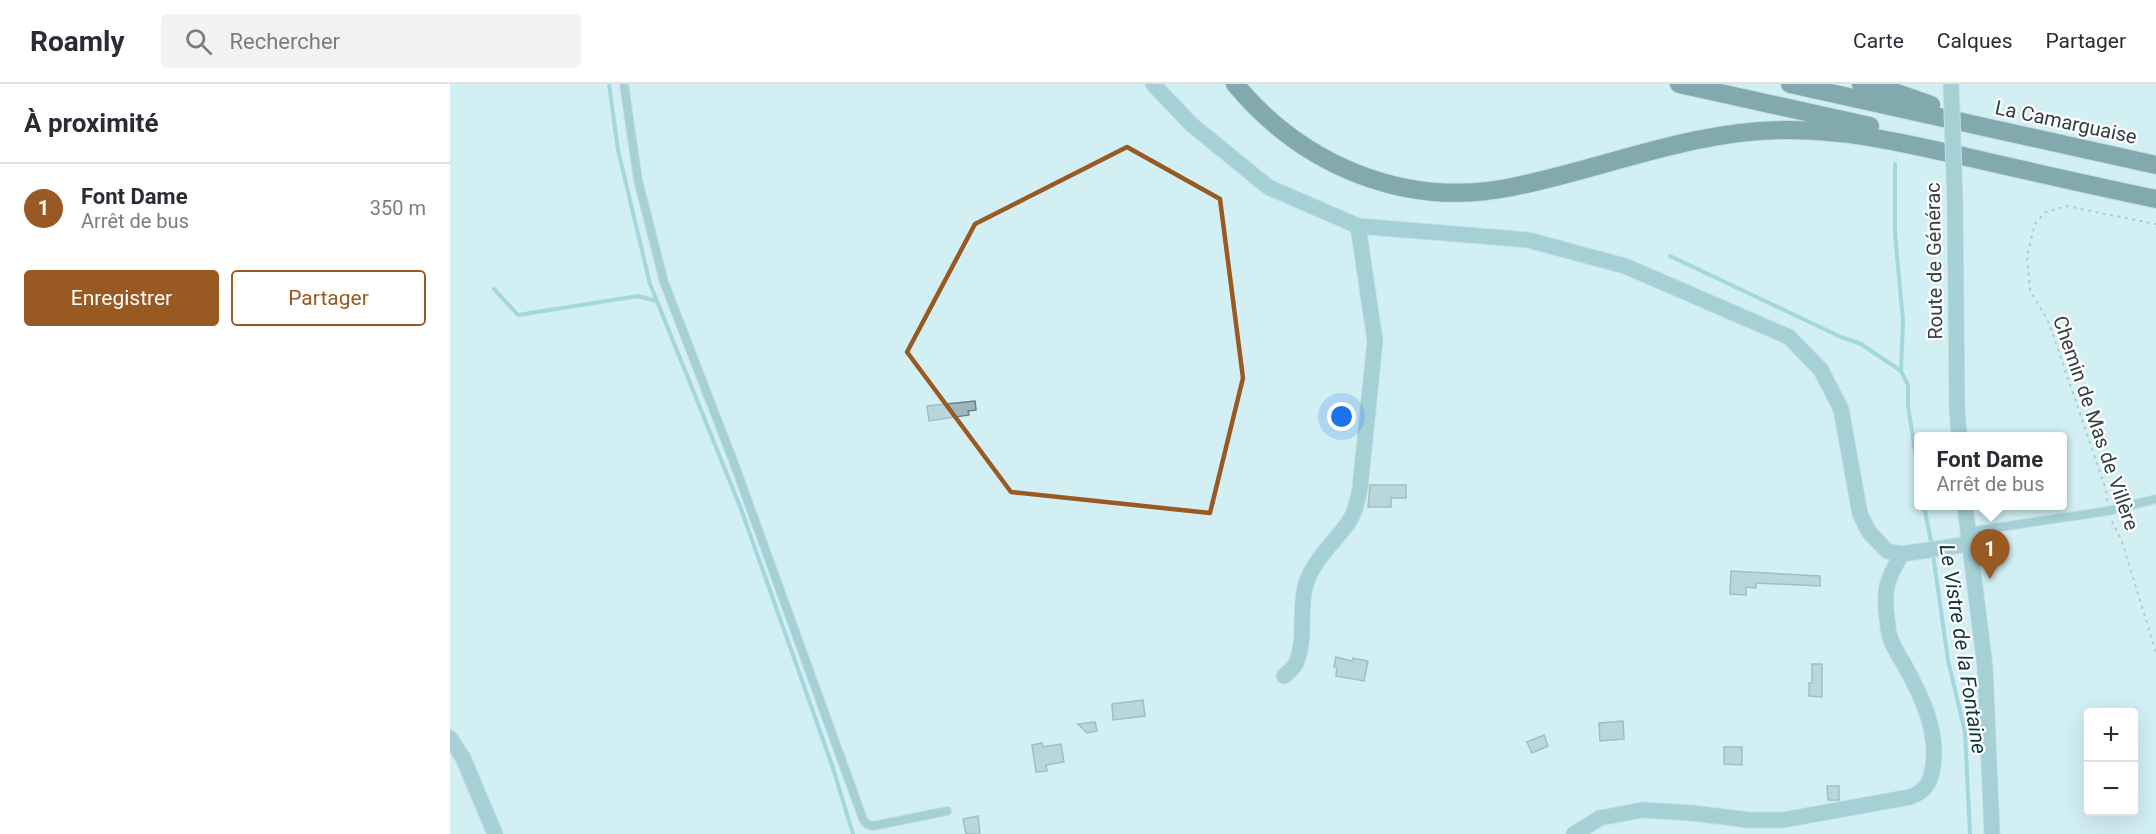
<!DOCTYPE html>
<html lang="fr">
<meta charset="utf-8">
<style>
body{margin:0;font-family:Roboto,sans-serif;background:#f2f2f3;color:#2b2b33}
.controls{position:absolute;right:18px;bottom:18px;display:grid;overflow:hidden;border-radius:6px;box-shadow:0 6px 24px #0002}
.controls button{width:54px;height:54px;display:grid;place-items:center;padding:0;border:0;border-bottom:2px solid #e1e1e2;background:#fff;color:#2b2b33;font:30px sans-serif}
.you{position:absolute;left:892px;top:333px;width:21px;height:21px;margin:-15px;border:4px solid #fff;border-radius:50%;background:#1a73e8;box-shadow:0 0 0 9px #1a73e833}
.badge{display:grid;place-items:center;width:39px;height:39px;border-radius:50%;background:#995923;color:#fff;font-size:20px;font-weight:700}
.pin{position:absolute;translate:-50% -50px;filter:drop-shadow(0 2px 3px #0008)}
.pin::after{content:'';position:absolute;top:32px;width:21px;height:18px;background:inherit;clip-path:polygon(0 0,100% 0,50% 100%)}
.popup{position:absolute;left:1464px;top:348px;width:153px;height:78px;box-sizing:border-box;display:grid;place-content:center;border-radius:6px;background:#fff;filter:drop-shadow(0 2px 4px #0005);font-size:20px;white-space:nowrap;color:#7c7c81}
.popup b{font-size:22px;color:#2b2b33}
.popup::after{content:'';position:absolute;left:50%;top:100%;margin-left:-12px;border:12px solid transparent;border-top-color:#fff}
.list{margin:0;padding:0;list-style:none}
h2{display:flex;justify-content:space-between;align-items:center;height:78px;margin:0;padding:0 24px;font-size:26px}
h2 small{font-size:20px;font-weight:400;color:#7c7c81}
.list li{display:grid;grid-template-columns:39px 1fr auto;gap:18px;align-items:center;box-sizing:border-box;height:90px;padding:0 24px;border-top:2px solid #e1e1e2}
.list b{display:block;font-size:22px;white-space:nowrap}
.list p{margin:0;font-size:20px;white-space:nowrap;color:#7c7c81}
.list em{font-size:20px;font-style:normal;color:#7c7c81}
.actions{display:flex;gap:12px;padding:18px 24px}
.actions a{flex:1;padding:14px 0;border:2px solid #995923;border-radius:6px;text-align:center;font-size:21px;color:#995923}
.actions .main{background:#995923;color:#fff}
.icon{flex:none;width:33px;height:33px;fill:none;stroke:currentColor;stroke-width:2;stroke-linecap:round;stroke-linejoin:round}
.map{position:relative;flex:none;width:1706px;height:750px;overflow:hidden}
header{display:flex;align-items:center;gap:36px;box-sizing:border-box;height:84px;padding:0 30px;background:#fff;border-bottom:2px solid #e1e1e2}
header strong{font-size:28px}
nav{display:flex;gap:33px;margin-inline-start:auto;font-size:21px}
.search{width:420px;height:54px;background:#f2f2f3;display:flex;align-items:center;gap:15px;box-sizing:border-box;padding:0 21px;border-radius:6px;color:#7c7c81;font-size:22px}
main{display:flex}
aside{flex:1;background:#fff}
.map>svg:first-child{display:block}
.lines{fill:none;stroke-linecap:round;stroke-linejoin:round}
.stream{stroke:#6ab8c3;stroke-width:4}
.building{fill:#9cb8bc;stroke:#698387;stroke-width:1.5}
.service-casing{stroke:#b2cccf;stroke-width:10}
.minor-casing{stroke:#b2cccf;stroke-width:17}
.tertiary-casing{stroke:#b2cccf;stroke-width:17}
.motorway-casing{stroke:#b2cccf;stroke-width:20}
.path{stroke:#8ca1a4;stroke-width:2;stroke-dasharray:3 4.5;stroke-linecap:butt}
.service{stroke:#6faab3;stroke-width:8}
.minor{stroke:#6faab3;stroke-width:15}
.tertiary{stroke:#6faab3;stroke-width:15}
.motorway{stroke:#21555c;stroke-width:18}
.tertiary-bridge-casing{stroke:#b2cccf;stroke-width:17;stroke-linecap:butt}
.tertiary-bridge{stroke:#6faab3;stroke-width:15}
.marked{fill:none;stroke:#995923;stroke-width:4.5;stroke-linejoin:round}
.labels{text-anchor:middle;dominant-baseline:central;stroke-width:4.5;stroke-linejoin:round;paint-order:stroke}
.street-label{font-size:20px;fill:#333f40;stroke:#fff}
.water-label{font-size:21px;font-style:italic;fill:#0e353a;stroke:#fff}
</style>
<header>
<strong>Roamly</strong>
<div class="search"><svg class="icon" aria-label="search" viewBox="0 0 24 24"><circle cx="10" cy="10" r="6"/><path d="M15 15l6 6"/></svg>Rechercher</div>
<nav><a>Carte</a><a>Calques</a><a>Partager</a></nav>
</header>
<main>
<aside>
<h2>À proximité<small></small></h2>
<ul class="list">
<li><span class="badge">1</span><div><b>Font Dame</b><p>Arrêt de bus</p></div><em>350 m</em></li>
</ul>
<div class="actions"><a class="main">Enregistrer</a><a>Partager</a></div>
</aside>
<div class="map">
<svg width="1706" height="750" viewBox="0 0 1706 750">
<rect width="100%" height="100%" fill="#d2eff3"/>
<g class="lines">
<!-- stream -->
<path class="stream" d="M159 0 168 66 200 200 291 425 382 681 403 750
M1445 80V150L1453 237 1451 287 1458 301V322L1468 385
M1220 172 1391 253 1411 260 1451 287
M44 205 68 231 188 212 206 217
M1474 422 1482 462
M1483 470 1498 576 1515 648 1520 750"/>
</g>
<!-- building -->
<path class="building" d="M525 317 526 326 518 327 519 331 479 337 477 322Z
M920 401H956V414H941V423H918Z
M1281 487 1370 492V502L1306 499V504L1296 503V511L1280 510Z
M886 573 902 577 903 574 918 577 914 597 886 592 887 584 884 583Z
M1362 580H1372V613L1359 612V599H1362Z
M693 616 695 632 663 636 662 620Z
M1173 637 1174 655 1150 657 1149 639Z
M645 638 647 647 637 649 628 640Z
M1094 651 1098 662 1082 669 1077 658Z
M592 659 593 663 611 660 614 678 596 681 597 687 586 688 582 661Z
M1274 663H1292V681L1274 680Z
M1377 702H1389V716H1378Z
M528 732 530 750H516L513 735Z"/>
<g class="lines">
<defs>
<path id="service" d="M174 0 188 96 214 198 284 379 413 735 417 740 423 742 497 727
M1517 448 1658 427 1706 415"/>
<path id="minor" d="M834 592C838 588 844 584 846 579 857 554 848 526 856 500 864 475 883 460 898 439 905 429 908 416 910 404L925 257 908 142
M0 654 13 674 45 750
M1124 750 1150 734 1192 726 1242 729 1299 736H1333L1460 713C1475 708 1481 698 1483 682 1488 646 1472 613 1455 582 1450 573 1443 563 1440 553 1438 547 1438 541 1437 535 1433 505 1437 495 1452 470"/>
<path id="tertiary" d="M703 0 741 40 818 103 908 142 1078 156 1175 182 1339 253 1371 286 1391 325 1410 430 1419 448 1437 467 1452 470 1519 460
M1505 118 1507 324 1509 352
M1515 422 1535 583 1542 750"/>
<path id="motorway" d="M785 0C853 82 956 125 1062 103 1153 85 1239 47 1333 46 1399 45 1457 60 1521 74 1582 88 1644 102 1706 115
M1229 0 1420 42
M1340 0 1706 81
M1411 0 1444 8 1481 21"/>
</defs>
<!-- service casing -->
<use href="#service" class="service-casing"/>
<!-- minor casing -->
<use href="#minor" class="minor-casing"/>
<!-- tertiary casing -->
<use href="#tertiary" class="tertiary-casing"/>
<!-- motorway casing -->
<use href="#motorway" class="motorway-casing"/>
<!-- path -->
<path class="path" d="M1657 417 1656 406 1599 239 1580 206 1577 173 1585 140 1594 129 1616 122 1706 140
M1662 437 1672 458 1706 568"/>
<!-- service -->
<use href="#service" class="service"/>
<!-- minor -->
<use href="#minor" class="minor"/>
<!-- tertiary -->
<use href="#tertiary" class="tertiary"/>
<!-- motorway -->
<use href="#motorway" class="motorway"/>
<defs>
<path id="tertiary-bridge" d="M1501 0 1505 118"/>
</defs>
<!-- tertiary-bridge casing -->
<use href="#tertiary-bridge" class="tertiary-bridge-casing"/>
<!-- tertiary-bridge -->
<use href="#tertiary-bridge" class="tertiary-bridge"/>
</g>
<!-- marked area -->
<path d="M0 0H1706V750H0ZM677 63 770 115 793 294 760 429 561 408 457 268 525 140Z" fill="#d2eff3" fill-opacity=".55" fill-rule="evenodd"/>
<path class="marked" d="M677 63 770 115 793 294 760 429 561 408 457 268 525 140Z"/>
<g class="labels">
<!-- street labels -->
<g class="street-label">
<text transform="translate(1616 38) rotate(12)">La Camarguaise</text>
<text transform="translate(1484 177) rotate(-91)">Route de Générac</text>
<text transform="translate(1646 339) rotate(71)">Chemin de Mas de Villère</text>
</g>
<!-- water labels -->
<g class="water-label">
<text transform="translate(1513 565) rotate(81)">Le Vistre de la Fontaine</text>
</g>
</g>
</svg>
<div class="controls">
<button>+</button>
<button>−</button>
</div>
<div class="you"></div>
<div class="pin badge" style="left:1540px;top:495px">1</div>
<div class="popup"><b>Font Dame</b>Arrêt de bus</div>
</div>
</main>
